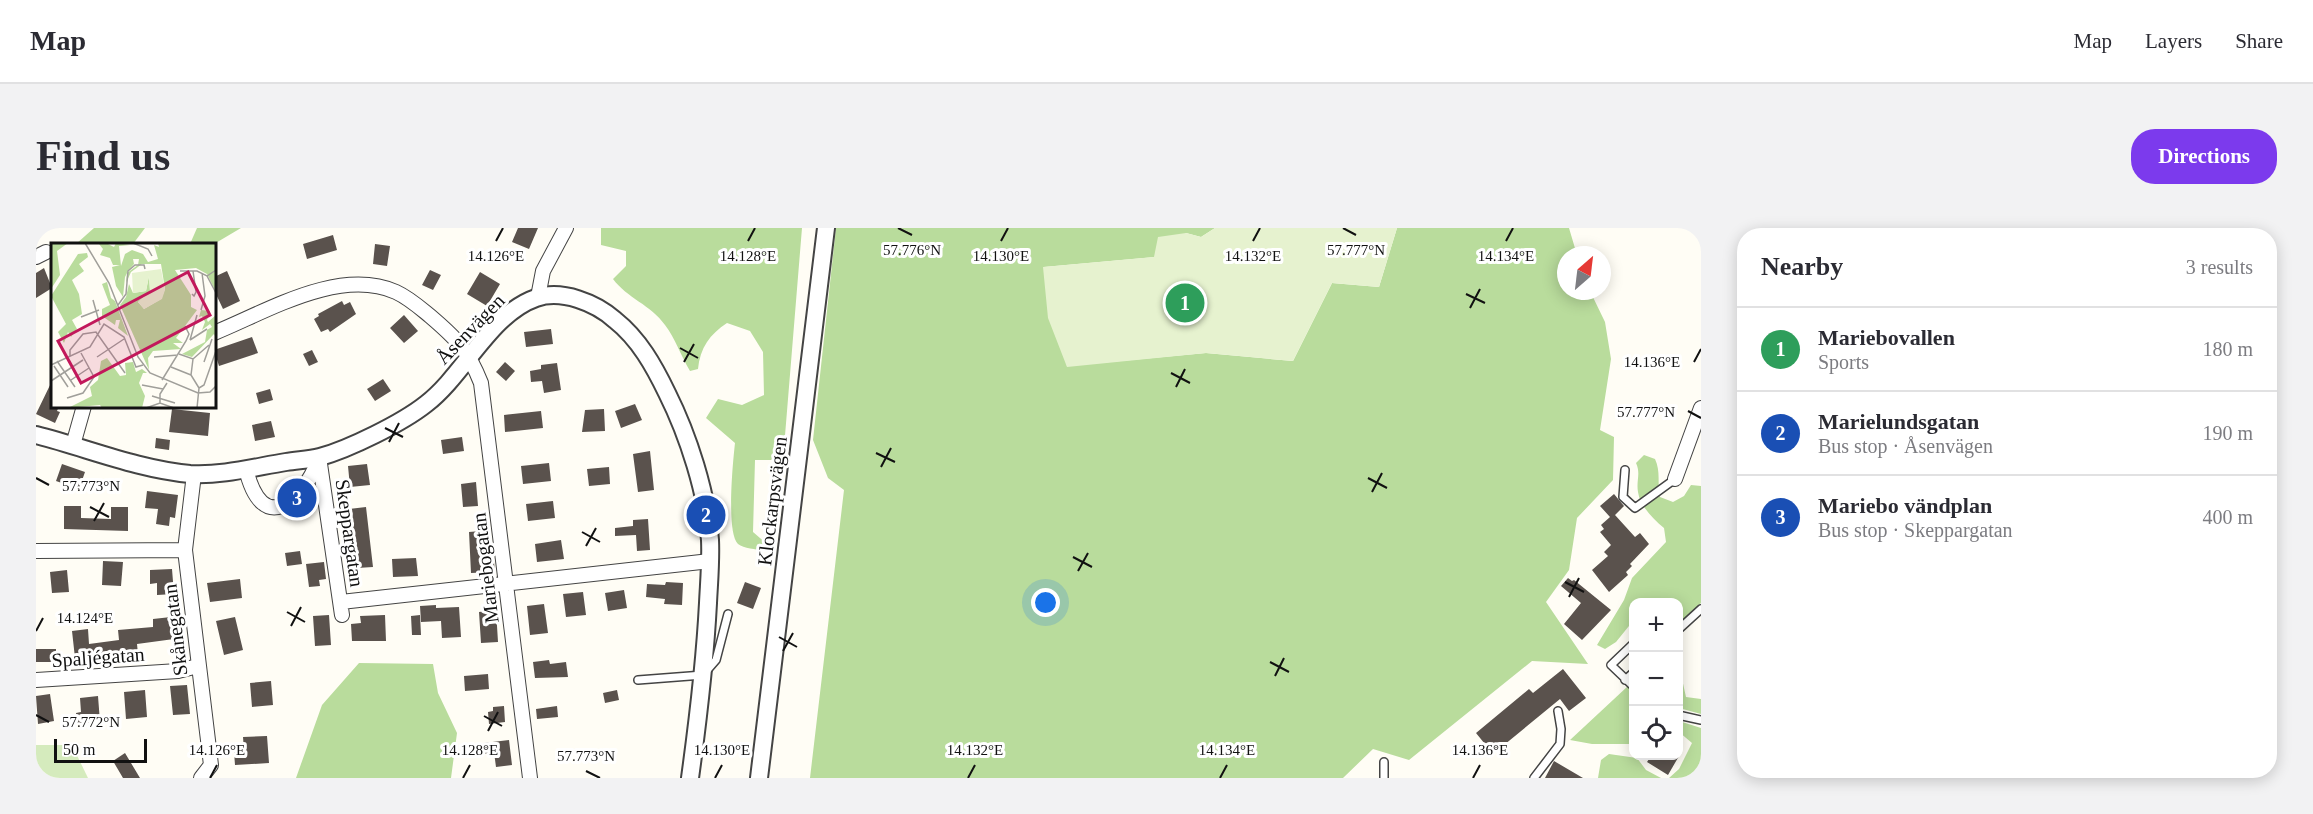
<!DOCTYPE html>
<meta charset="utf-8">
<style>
body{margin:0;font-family:"Times New Roman",serif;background:#f2f2f3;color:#2b2b33}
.controls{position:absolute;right:18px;bottom:18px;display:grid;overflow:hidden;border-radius:12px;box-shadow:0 3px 15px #0003}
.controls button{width:54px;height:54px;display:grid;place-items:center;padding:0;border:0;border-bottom:2px solid #e1e1e2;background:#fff;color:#2b2b33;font:30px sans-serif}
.compass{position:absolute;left:1521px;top:18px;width:54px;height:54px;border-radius:50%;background:#fff;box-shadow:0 3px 15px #0003;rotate:28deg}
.scale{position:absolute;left:18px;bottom:15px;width:93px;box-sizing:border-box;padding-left:6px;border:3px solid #111;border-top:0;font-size:16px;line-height:21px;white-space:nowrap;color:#111;-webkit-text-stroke:4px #fff;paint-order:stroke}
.you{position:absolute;left:1010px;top:375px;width:21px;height:21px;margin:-15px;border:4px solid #fff;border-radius:50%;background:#1a73e8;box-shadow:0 0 0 9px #1a73e833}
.badge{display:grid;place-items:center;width:39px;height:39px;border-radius:50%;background:#7c3aed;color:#fff;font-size:20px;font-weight:700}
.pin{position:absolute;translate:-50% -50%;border:3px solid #fff;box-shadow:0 2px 6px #0006}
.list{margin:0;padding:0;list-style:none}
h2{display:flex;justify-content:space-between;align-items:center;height:78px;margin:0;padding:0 24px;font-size:26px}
h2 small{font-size:20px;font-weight:400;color:#7c7c81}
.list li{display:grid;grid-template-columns:39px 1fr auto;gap:18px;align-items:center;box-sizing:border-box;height:84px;padding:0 24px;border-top:2px solid #e1e1e2}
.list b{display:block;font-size:22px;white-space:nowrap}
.list p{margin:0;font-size:20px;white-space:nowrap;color:#7c7c81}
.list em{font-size:20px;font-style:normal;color:#7c7c81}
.icon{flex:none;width:33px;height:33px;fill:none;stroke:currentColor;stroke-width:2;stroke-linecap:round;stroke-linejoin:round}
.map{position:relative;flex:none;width:1665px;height:550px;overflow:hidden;border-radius:24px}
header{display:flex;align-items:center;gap:36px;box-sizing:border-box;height:84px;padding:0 30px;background:#fff;border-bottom:2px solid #e1e1e2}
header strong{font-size:28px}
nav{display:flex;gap:33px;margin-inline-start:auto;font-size:21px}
.intro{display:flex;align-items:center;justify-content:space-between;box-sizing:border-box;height:144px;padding:0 36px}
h1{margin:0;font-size:42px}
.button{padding:15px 27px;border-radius:24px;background:#7c3aed;color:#fff;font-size:21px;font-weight:700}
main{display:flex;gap:36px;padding:0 36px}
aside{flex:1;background:#fff;border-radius:24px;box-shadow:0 3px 15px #0003}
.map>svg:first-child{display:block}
.green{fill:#d5ebbd}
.forest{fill:#b9dc9c}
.pitch{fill:#e6f2cf}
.building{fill:#5a524d}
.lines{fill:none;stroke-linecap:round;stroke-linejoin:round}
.service-casing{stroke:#444;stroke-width:10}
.minor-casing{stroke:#444;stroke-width:16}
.tertiary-casing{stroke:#444;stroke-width:20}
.service{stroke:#fff;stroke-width:7}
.minor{stroke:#fff;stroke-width:14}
.tertiary{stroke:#fff;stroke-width:16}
.ticks{fill:none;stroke:#111;stroke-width:2}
.labels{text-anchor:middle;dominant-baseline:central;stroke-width:6;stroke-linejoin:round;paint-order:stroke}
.street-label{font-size:20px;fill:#111;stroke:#fff}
.inset-road{fill:none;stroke:#a09f9a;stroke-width:1.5}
.view{fill:#c2185b;fill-opacity:0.15;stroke:#c2185b;stroke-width:3}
.inset-edge{fill:none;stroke:#111;stroke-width:3}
.ticks-label{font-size:15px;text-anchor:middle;fill:#111;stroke:#fff;stroke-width:6;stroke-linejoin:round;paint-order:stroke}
</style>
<header>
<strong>Map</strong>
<nav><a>Map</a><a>Layers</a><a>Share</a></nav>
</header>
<div class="intro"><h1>Find us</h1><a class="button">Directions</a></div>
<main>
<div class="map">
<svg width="1665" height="550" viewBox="0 0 1665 550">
<rect width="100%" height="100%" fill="#fffdf5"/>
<!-- green -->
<path class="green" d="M0 517H36L52 550H0Z"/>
<!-- forest -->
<path class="forest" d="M58 0H109L97 16H40Z
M161 0H205L178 16H154Z
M565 0H766L747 232H719L717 304 732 317 729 323C721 321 708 321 702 316 690 305 697 233 699 215L670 190 682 171 706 177 728 167 727 124 714 103 691 95C674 106 664 120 662 141L654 143C645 128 639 110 629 97 615 77 591 70 577 51L590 38V23L565 17Z
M800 0H1179L1165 9 1150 5 1119 29 1008 39 1031 138 1170 125 1257 133 1296 55 1343 59 1361 0H1533L1541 27H1530V63H1554L1569 94 1575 131 1564 202 1578 209 1577 252 1541 290 1533 342 1510 374 1552 436 1496 433 1373 532 1337 521 1307 550H774L808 262 792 250 777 212Z
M1608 227 1619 231C1625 244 1621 255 1624 269L1637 274 1648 268 1655 257 1665 258V375L1643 397 1642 374H1598L1597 393 1580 414 1569 421 1561 417 1588 372 1596 350 1630 314 1628 300C1617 291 1604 278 1602 264 1600 252 1605 246 1600 235Z
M323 435 397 436 402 465 421 505 415 550H260L286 477Z
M1642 449 1646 451 1650 469 1665 471V486L1643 480Z
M1592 458 1597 468V516H1556L1534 512Z
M1643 493 1665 500V545L1662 550H1633L1643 541 1656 515 1643 504Z
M1573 526 1601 530 1610 542 1625 550H1562L1565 532Z"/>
<!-- pitch -->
<path class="pitch" d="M1179 0H1361L1343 59 1296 55 1257 133 1170 125 1031 139 1012 90 1007 39 1118 29 1122 9 1150 5 1165 9Z"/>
<!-- building -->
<path class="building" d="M482 0H502L493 21 476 14Z
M297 7 301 22 271 31 267 16Z
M339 16 354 18 351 38 337 36Z
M8 40 16 60 0 70V45Z
M394 42 405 47 397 62 386 57Z
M191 43 204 73 187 81 178 62V49Z
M444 44 464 56 451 78 431 66Z
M306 73 308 77 314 74 320 86 294 104 292 101 285 104 278 91 283 88 282 86Z
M368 87 382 103 368 115 354 100Z
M515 101 517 116 490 119 488 104Z
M216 109 222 125 183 138 178 122Z
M276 122 282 134 273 138 267 126Z
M469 134 479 143 470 153 460 144Z
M521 135 525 162 508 165 506 153 495 154 494 143 505 141V137Z
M347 151 355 163 339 173 331 161Z
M16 153V178H23L21 183 24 184 19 195 0 186Z
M234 161 237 172 223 176 220 165Z
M599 176 606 192 585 200 579 183Z
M136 181 174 185 172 208 133 204Z
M568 181 569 203 546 204 549 182Z
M505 183 507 200 469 204 468 187Z
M235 193 239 209 219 213 216 197Z
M426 209 428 223 407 226 405 212Z
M120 210 134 212 133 222 119 220Z
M614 223 618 262 602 264 597 226Z
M513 235 515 253 487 256 485 238Z
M26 236 49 244 43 261 20 253Z
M331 236 334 257 314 259 312 238Z
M573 239 574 256 553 258 551 241Z
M440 254 442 278 427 279 425 256Z
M111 263 142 267 139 290 134 289 133 298 120 296 122 281 109 280Z
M1578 266 1588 278 1579 287 1599 309 1604 305 1613 316 1594 336 1596 338 1590 344 1592 347 1573 364 1556 342 1572 328 1568 324 1575 317 1564 304 1568 301 1565 297 1574 289 1564 278Z
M517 273 519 290 492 293 490 276Z
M28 278H45V290L75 291V279H92V303L28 301Z
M330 279 337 339 321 340 313 281Z
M612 291 614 322 601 323 600 307 579 308V300L597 298V292Z
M445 303 449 335 458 334 459 344 435 345 433 304Z
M525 312 528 331 501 334 499 316Z
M264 323 266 336 251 338 249 325Z
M380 330 382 348 357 349 356 331Z
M67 333 87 334 85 358 66 357Z
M288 334 290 351 283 352 284 358 273 359 270 336Z
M136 341 138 366 121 367V355L114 356V342Z
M31 342 33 364 16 365 14 344Z
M1532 350 1536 353 1538 352 1575 382 1546 412 1528 396 1545 375 1525 358Z
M204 351 206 370 174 374 171 355Z
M630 354 647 355 646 377 628 376 629 371 610 369 611 356 629 357Z
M709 354 725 360 717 381 701 375Z
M588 362 591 380 572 383 569 365Z
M547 364 550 387 530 389 527 366Z
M508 376 512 405 494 407 491 378Z
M400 377V380L423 379 425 409 406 410 405 393 385 394 384 378Z
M460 382 462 414 445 415 443 384Z
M293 387 295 417 279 418 277 388Z
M349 387 350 413H316L315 396 325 395 324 388Z
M384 387 385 407H376L375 388Z
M135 389 138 411 101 416 102 426 84 428V425L39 430 36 403 52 401 53 416 83 412 82 402 117 399V391Z
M199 389 207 422 188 427 180 393Z
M0 421H20V434H0Z
M513 432 514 436 530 434 532 449 499 450 497 434Z
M1527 441 1550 470 1533 483 1524 471 1457 526 1440 505 1493 461 1497 465Z
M452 446 453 461 429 463 428 448Z
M235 453 237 477 216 479 214 455Z
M151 457 154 486 137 487 134 458Z
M109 462 111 489 90 491 88 464Z
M581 462 583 472 569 475 567 465Z
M14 466 18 493 2 496 0 468Z
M62 468 64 494 41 496 40 485 45 484 44 470Z
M468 478 469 494 453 496 452 484 457 483V479Z
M521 478 522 489 501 491 500 481Z
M231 508 233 535 199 537 198 524 208 523 207 509Z
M473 512 476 537 460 539 458 524 441 527 440 516Z
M89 525 104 550H87L77 533Z
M1615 528H1643L1632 547 1611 534Z
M1518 533 1547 550H1509Z"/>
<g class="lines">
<defs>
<path id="service" d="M1589 242 1587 269 1599 280 1639 251
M1642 402 1665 381
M1598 415 1575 437 1598 459
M602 452 667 447 680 432 692 386
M1589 452 1598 444
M1642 487 1665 492
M1348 550V534
M1498 550 1524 516 1525 501 1522 483"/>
<path id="minor" d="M0 29 10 24
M502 69 507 43 530 0
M178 105C232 83 303 39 360 64 373 70 383 79 394 88 421 111 432 122 445 155L494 550
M37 217 48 178
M283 229 306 387
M210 241C226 308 265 276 283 231
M158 246 149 322 175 537 165 550
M1639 251 1665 180
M0 323 149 322
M305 374 674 333
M0 452 142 443 162 438"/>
<path id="tertiary" d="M0 207C51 220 101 241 154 246 185 248 219 239 250 234 261 232 273 232 284 229 313 221 366 195 390 176 428 147 454 86 500 70 526 61 560 75 579 92 603 111 618 138 631 165 652 207 671 265 674 312 675 333 673 354 672 375 669 433 662 492 654 550
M723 550 790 0"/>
</defs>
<!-- service casing -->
<use href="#service" class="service-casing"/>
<!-- minor casing -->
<use href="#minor" class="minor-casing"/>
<!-- tertiary casing -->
<use href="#tertiary" class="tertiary-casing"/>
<!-- service -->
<use href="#service" class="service"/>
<!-- minor -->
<use href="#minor" class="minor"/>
<!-- tertiary -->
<use href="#tertiary" class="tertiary"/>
</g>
<!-- ticks -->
<path class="ticks" d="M862 0 876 7M1307 0 1320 7M460 13 467 0M712 13 719 0M965 13 972 0M1217 13 1224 0M1470 13 1477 0M1430 66 1449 75M1434 80 1444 61M644 120 662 130M648 134 658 116M1658 134 1665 121M1135 145 1154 155M1140 159 1149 141M1652 183 1665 190M349 200 367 209M353 214 363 195M840 225 859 234M845 239 855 220M0 250 13 257M1332 250 1351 260M1336 264 1346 245M54 279 73 289M58 293 68 275M546 304 564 314M550 318 560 300M1037 329 1056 339M1042 343 1052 325M1529 354 1548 364M1533 369 1543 350M251 384 269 394M255 398 265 379M0 403 7 390M743 409 761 419M747 423 757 405M1234 434 1253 444M1239 448 1248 430M0 487 13 494M448 488 466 498M452 503 462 484M550 543 564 550M174 550 181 537M427 550 434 537M679 550 686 537M932 550 939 537M1184 550 1191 537M1437 550 1444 537"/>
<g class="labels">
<!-- street labels -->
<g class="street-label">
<text transform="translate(434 101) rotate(-46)">Åsenvägen</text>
<text transform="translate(736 273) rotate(-83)">Klockarpsvägen</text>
<text transform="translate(314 305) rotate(82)">Skeppargatan</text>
<text transform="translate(449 340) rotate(-97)">Mariebogatan</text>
<text transform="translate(139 402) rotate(-97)">Skånegatan</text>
<text transform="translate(62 429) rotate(-4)">Spaljégatan</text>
</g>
</g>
<!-- overview -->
<g transform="translate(15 15)">
<rect width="165" height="165" fill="#fffdf5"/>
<path d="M0 0H17L6 8 9 32 0 46ZM55 0 63 4 65 0 79 2 68 3 70 23 74 11 81 7 92 11 97 19 107 16 103 2 108 4 107 0H165V49L156 31 145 25 124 27 140 52V64L146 67 125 95 132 100H122L130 106 102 108 97 115 98 127 69 62 75 54 78 41 82 50 95 48 98 33 99 48 87 59 93 66 110 56 114 46 110 21H91L80 29 75 40 76 30 87 22 88 16H82L83 21 77 28 74 34 72 54 65 43 61 24 69 22H62L59 15 49 12 52 6 48 1ZM36 10 37 14 28 21 33 28 21 37 28 51 31 71 21 77 26 86 20 94 17 89 13 100 7 89 15 81 0 53 27 11ZM56 39 60 55 64 58 77 93 67 85 69 77H65L64 82 51 73V66L59 62 51 41ZM150 67 159 68 156 77 157 79 165 72V95L163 91 141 114 131 111 154 99 156 87 161 84 159 81 151 87 154 79 151 73 148 74ZM56 115 69 133 75 132 74 120 82 119 85 129 91 126 96 130H92L88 140 94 153 91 165H51L49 162 17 165 41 153 39 144 47 137 50 118Z" fill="#b9dc9c"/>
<path d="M110 26 114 47 111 56 93 66 87 59 99 48 98 33 95 48 82 50 81 30Z" fill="#e6f2cf"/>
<path class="inset-road" d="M34 0 58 40 87 114 99 130 147 150 159 149 165 143M82 0 97 6 101 13M129 28H146L156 33 165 27M156 33 165 50M141 51 143 53 145 49 142 28M42 57 49 82M67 62 75 51 77 28 84 22H93L94 26M150 67 154 53 151 30M30 74 48 67M139 97 146 72M139 97 156 86M128 111 142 116 158 102M19 113V107L32 91 45 89 74 130M46 114 73 96M103 114 127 112M142 116 140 132 148 145 146 165M6 118 24 144M153 119 161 96M0 122 39 104 53 81 73 94 85 124 92 122M3 123 17 144M120 124 140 132M20 137 38 125M111 137 135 98 138 91 134 83M0 138 32 117M91 142 112 146M148 145 153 142 165 108M101 153 124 160M16 155 32 150 43 134 30 110M109 160V151L116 140M95 165 109 160 123 165"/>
<path class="view" d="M137 29 159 72 30 140 7 98Z"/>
<rect width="165" height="165" class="inset-edge"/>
</g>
<g class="ticks-label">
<text x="876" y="27">57.776°N</text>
<text x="1320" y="27">57.777°N</text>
<text x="460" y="33">14.126°E</text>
<text x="712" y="33">14.128°E</text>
<text x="965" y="33">14.130°E</text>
<text x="1217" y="33">14.132°E</text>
<text x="1470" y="33">14.134°E</text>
<text x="1616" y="139">14.136°E</text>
<text x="1610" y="189">57.777°N</text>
<text x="55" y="263">57.773°N</text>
<text x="49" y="395">14.124°E</text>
<text x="55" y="499">57.772°N</text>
<text x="181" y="527">14.126°E</text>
<text x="434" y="527">14.128°E</text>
<text x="686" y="527">14.130°E</text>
<text x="939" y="527">14.132°E</text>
<text x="1191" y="527">14.134°E</text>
<text x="1444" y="527">14.136°E</text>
<text x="550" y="533">57.773°N</text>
</g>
</svg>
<div class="controls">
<button>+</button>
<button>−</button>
<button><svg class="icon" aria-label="locate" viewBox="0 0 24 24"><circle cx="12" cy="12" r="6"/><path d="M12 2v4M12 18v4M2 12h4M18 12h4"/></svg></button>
</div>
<svg class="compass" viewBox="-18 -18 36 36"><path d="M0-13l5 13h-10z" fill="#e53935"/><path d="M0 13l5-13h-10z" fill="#7c7c81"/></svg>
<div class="scale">50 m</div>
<div class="you"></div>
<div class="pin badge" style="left:1149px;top:75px;background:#2e9e5b">1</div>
<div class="pin badge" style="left:670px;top:287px;background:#1a4fb4">2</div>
<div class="pin badge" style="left:261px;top:270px;background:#1a4fb4">3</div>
</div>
<aside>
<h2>Nearby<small>3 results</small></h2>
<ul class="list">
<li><span class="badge" style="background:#2e9e5b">1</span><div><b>Mariebovallen</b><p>Sports</p></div><em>180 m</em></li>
<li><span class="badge" style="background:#1a4fb4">2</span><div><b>Marielundsgatan</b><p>Bus stop · Åsenvägen</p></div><em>190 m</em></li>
<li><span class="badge" style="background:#1a4fb4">3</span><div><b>Mariebo vändplan</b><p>Bus stop · Skeppargatan</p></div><em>400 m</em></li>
</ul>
</aside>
</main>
